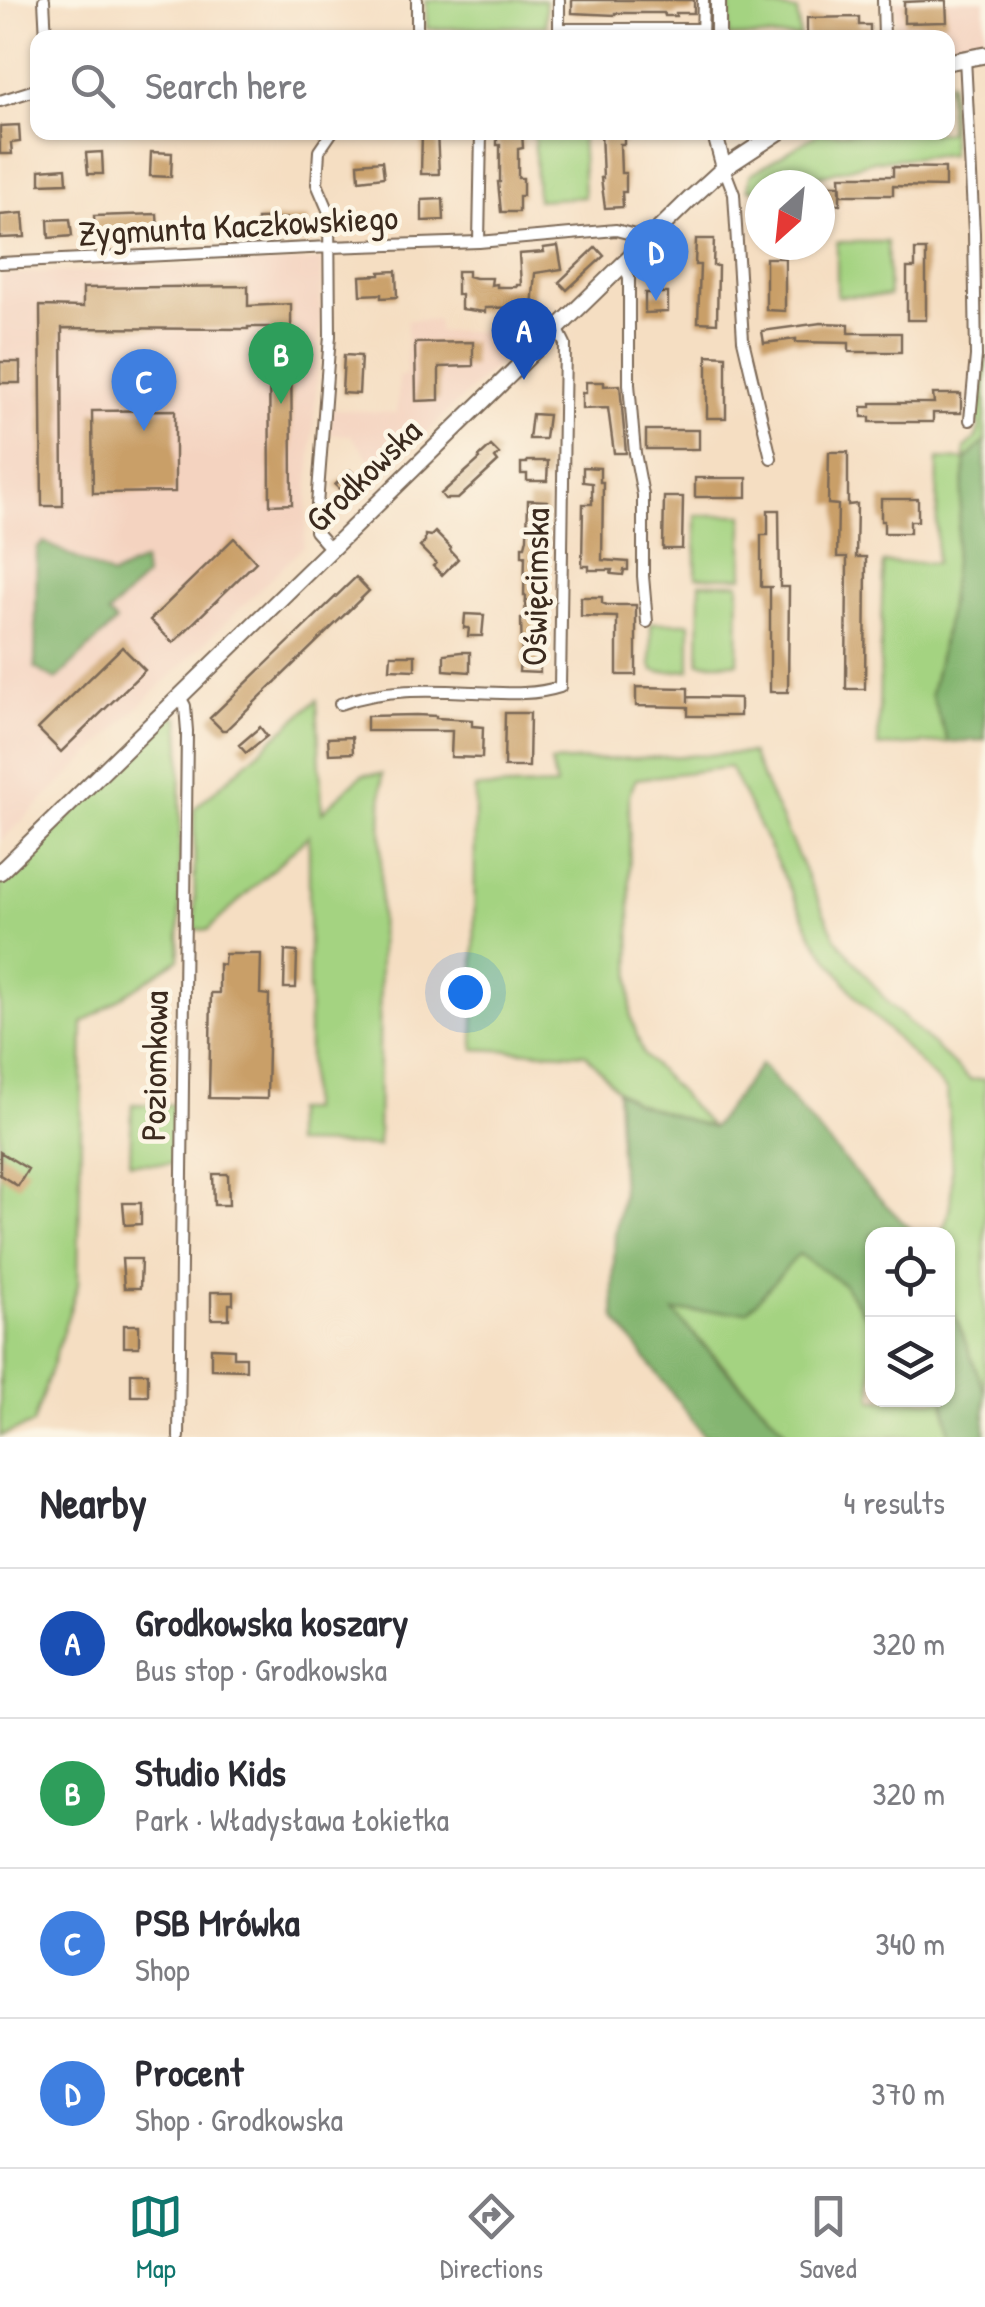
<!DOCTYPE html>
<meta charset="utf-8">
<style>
body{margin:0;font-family:"Patrick Hand",sans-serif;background:#f7f7f7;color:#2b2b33}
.controls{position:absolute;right:30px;bottom:30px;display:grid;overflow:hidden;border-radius:20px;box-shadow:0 2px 8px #0004}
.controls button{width:90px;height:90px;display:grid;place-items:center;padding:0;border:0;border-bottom:2px solid #e1e1e2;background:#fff;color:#2b2b33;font:50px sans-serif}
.compass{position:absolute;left:745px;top:170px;width:90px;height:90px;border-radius:50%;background:#fff;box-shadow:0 2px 8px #0004;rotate:207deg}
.you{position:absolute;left:465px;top:992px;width:35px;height:35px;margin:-25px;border:8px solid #fff;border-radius:50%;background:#1a73e8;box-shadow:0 0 0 15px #1a73e833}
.badge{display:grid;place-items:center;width:65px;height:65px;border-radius:50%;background:#0f766e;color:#fff;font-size:32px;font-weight:700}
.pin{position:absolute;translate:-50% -82px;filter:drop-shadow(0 2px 5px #0008)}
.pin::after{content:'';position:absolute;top:52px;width:35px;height:30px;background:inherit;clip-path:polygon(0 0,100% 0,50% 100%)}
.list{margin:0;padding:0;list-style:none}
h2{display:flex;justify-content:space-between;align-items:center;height:130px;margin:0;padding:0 40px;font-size:42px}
h2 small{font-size:32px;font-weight:400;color:#7c7c81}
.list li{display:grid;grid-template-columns:65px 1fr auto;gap:30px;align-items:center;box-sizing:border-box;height:150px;padding:0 40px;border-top:2px solid #e1e1e2}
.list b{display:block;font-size:38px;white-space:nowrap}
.list p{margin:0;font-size:32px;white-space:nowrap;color:#7c7c81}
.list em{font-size:32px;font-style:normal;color:#7c7c81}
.icon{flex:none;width:55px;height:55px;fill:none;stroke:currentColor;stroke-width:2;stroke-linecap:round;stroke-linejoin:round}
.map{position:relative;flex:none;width:985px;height:1437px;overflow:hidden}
.search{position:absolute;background:#fff;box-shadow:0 2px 8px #0004;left:30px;right:30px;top:30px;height:110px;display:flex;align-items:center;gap:25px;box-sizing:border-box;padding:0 35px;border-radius:20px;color:#7c7c81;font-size:38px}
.sheet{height:730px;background:#fff}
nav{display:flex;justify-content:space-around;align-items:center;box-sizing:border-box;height:140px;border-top:2px solid #e1e1e2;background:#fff;font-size:28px;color:#7c7c81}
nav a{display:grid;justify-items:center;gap:5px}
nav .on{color:#0f766e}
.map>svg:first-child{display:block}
.built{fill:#f4d3c0}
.green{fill:#a4d381;stroke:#707e50;stroke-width:2.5}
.forest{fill:#83b56f;stroke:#5f7046;stroke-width:2.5}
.building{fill:#c99f67}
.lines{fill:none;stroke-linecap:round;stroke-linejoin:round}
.minor-casing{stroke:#7c6957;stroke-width:14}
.tertiary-casing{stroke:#7c6957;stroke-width:18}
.secondary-casing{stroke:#7c6957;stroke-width:19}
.minor{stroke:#fff;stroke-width:10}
.tertiary{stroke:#fff;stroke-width:14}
.secondary{stroke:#fff;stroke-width:15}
.labels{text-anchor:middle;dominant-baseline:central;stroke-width:9;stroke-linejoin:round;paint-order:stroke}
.street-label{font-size:35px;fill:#3b2a1e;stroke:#fcf5e5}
</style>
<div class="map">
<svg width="985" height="1437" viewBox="0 0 985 1437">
<rect width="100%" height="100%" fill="#fcf5e5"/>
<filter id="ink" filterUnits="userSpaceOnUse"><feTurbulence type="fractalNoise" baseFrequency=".01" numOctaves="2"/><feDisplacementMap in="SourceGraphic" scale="20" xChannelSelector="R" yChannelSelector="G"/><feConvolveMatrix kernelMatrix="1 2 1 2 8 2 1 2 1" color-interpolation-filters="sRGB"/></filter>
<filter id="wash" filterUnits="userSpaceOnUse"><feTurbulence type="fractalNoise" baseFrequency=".0048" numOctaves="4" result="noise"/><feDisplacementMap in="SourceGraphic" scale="40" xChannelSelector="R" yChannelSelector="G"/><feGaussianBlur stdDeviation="2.25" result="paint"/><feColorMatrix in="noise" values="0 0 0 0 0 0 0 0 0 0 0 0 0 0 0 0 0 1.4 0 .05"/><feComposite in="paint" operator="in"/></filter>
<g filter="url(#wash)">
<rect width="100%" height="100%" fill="#f5dec2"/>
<!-- built -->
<path class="built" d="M896 0H985V39L948 47V38L897 37Z
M321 260 320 341 304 546 0 842V275Z
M407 320H438V332L493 331 504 320 524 339 382 475 351 435 330 434 331 409 397 413 399 376H406Z"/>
<!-- green -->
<path class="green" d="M426 0H545L546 26 427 29Z
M730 0H769L770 7 797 11 800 37H728Z
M948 82H951V154L874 161 787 185H760V190L748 189 750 175 819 133 948 132Z
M534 133H581L584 197 537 200Z
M837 242H887L889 296H837Z
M981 359 985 362V441L966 460 947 621 931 694 948 742 878 747 883 563H936L938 459 965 460V448L976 438 980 425 976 423Z
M696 515H743V577H696Z
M700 583H739L738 663H699Z
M651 623H690V670L660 672 653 670 651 665Z
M317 700 322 812 362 775 382 774 378 1146 293 1144V1110H309V835L208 930 195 929 194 809Z
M171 716 179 717 181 746 179 959 83 1023 78 1285 33 1424 0 1436V883Z
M751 753 835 937 889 1004 970 1080 985 1079V1392L948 1298V1234H939C961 1211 948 1124 947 1091L857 998 815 940 730 767 636 779 629 795 631 1017 643 1054 712 1128 636 1103 617 1090 586 1054 474 1049 475 788 556 786 551 762Z
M132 1104 177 1105 176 1164 130 1163Z
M799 1253 844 1285 872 1325V1400H944L950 1437H792L673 1312 748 1310Z"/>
<!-- forest -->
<path class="forest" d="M985 441V740L948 742 931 694 947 621 966 460Z
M44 542 112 576 143 561 145 577 108 614 116 622 56 680 35 668 37 549Z
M761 1064 862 1181 915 1234H872V1325L844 1285 799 1254 748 1311 674 1312 716 1360 792 1437H705L615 1318 613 1292 615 1234 622 1194 617 1090 636 1103 712 1128Z
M948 1298 985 1392V1437H950L944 1400H948Z"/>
<g id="blocks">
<!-- building -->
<path class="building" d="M572 0H694V13H676V16H665L664 13H615V15L572 13Z
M946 0 947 22 904 23V2Z
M859 17V25H870V36L807 37V18Z
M19 125 20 142 11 143 12 154H0V126Z
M422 132H437L439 174H421Z
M501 132H522L523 148 518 149V178H523V196H519V212H501L498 182H500V145H497V134Z
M601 132H624V144H620L621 173H626V192H622L623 207 605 208 601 178H603Z
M102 152 103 174H88L86 153Z
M151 152 172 153 171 177 150 176Z
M382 161 384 177 359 180 358 163Z
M893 167 945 168V187L893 186V195H841L840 176H893Z
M66 168 67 183 40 184V170Z
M820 185H840V204H820Z
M443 199 444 220 422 221V200Z
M23 213 25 237 0 238V215Z
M157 214 158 231 95 234 94 216Z
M309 218V236L257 237V219Z
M70 219 72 236 49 238 48 220Z
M696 239H714L713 265 718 266 717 323 698 322 700 265H695Z
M558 246 562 269 535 273 532 307 485 308V312L461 309V295H457V271H468V276L475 278H492L491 285 497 284V287H517V285H521L519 254 544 252 543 248Z
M596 247 604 256 567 290 559 282Z
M915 250H926V320H907V268H915Z
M766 258H785V311L766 310Z
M396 271 397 297 381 298V294L361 295 360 276 380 275V272Z
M248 286V306L291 304 292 504 270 505 269 327H248V329L62 328 63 506H42L40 306 83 307V288Z
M645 293H668V312L645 313Z
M821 323 849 324V333H901V352H849V343L796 342V339L764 343 762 331Z
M473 342V366L439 367V400L416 401 415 343Z
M344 355 361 356 359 394 342 393Z
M707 355 726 356V418H707Z
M0 362H20V383H0Z
M586 382H604V386L620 385 626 453H614L608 408 582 409V393H586Z
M933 394H961V413H933V422H870V417H862V407H871V403H934Z
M175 410V492L93 493 92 411Z
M532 414 548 415 545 439H529Z
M646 430H699V449H646Z
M491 446 499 454 495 458 498 462 458 499H445L441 494 480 459 479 457Z
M829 452H848V505L857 504 856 557H866L865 689H846L847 557H837L838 505 828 504Z
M527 461H548L547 481H527V474H521V463H527Z
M583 467 600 468V482H603L602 560 628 562V570H624L623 575 611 574 612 570H589V566H582L583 504H592V483L583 482Z
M350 470 362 482 347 496 335 485Z
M695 478H747V497H695Z
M664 497H683L682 549H663Z
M881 499H918V521H910V533H884V521H881Z
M528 500 547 501 546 522H544L543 556H536L535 583H543V596H539L538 619 542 620V634L539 633 540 673 519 672 520 656H522L521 619H525L526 596H524L525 556H522V546H525L527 538Z
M768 510H779L780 587H789L788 692H770V587H773H761V535H768Z
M435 532 451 548 450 550 458 559 442 575 433 566 436 563 420 547 425 542V535L431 536Z
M234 538 256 562 173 643 150 620Z
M356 577 369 591 226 730H222L210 718Z
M581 597H602V603L607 605H636V675H617V617L581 616Z
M465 614 484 615 482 636H468L469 628H464Z
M122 647 145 670 61 752 38 729Z
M461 652H470V672L444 670V654Z
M391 655H415V670L390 669Z
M636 687 688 688V703V697L740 698V716H688V707L636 706Z
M505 713H530L529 767H504Z
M416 715 436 716V718L472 720V726L483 727 482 758 451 757 452 731H367V716Z
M260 727 267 736 246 753 239 745Z
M352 737 353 753 329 754 328 738Z
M285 951 297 952 296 988H284Z
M225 954H261L260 994 269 995 267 1099 209 1098 211 993H219V964L224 965Z
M0 1152 28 1169 18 1186 0 1175Z
M213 1174H228L229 1205H214Z
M123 1203H141V1224L125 1225Z
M122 1259H141L140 1288H124Z
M211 1292H233V1304H229V1319H211Z
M124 1325H139V1347H124Z
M211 1348 234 1349V1357H246V1370L211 1369Z
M131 1373H148V1396H131Z"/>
</g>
</g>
<g filter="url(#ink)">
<use href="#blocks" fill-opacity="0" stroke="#7c6957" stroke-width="2.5"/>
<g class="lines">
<defs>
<path id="minor" d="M44 0 46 38
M417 0V38
M883 0 884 38
M559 29H702
M559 38V0
M702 38 703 0
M965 58 974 233 976 356 970 420
M0 101 38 89
M724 168 734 194 743 340 771 458
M479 242 481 132
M0 263 330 247 479 242 616 230 635 235 644 244
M623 264 629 277V384L635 453 643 495V576L647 622
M331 549 315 531 330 336 329 212 317 184 319 151 332 132
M340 704C384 688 428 690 474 692 503 693 532 696 560 687L565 344 557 328
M179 1437 187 731 185 706 180 697"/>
<path id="tertiary" d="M718 38V0
M717 132V142L724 168"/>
<path id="secondary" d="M948 62 985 55
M0 872 689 200 724 168 779 132"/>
</defs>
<!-- minor casing -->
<use href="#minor" class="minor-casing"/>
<!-- tertiary casing -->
<use href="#tertiary" class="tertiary-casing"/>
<!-- secondary casing -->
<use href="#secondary" class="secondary-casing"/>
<!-- minor -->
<use href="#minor" class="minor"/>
<!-- tertiary -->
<use href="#tertiary" class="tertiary"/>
<!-- secondary -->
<use href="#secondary" class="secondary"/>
</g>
</g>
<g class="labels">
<!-- street labels -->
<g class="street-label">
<text transform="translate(238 225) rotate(-3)">Zygmunta Kaczkowskiego</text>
<text transform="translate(363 475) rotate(-44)">Grodkowska</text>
<text transform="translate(535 587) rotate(-89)">Oświęcimska</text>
<text transform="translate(154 1066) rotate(-89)">Poziomkowa</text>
</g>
</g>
</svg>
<div class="controls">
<button><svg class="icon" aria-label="locate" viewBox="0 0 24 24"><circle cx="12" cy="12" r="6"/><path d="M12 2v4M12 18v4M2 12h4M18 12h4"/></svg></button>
<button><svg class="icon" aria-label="layers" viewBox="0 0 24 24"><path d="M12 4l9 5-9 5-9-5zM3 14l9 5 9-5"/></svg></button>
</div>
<svg class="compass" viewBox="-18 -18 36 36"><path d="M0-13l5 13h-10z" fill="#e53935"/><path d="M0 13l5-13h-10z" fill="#7c7c81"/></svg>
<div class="you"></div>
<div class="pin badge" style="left:524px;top:380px;background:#1a4fb4">A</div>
<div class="pin badge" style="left:281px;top:404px;background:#2e9e5b">B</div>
<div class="pin badge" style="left:144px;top:431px;background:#3f7fe0">C</div>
<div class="pin badge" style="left:656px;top:301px;background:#3f7fe0">D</div>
<div class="search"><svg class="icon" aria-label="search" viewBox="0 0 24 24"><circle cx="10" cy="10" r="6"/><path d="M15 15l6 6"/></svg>Search here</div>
</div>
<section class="sheet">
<h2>Nearby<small>4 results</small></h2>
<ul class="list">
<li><span class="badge" style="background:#1a4fb4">A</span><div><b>Grodkowska koszary</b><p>Bus stop · Grodkowska</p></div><em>320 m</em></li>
<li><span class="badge" style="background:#2e9e5b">B</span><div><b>Studio Kids</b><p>Park · Władysława Łokietka</p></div><em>320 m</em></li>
<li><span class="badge" style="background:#3f7fe0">C</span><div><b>PSB Mrówka</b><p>Shop</p></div><em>340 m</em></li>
<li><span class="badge" style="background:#3f7fe0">D</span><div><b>Procent</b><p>Shop · Grodkowska</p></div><em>370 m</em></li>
</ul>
</section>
<nav>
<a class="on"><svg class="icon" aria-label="map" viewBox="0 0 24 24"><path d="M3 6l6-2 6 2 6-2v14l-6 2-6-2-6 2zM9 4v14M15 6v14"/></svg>Map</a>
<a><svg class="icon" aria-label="directions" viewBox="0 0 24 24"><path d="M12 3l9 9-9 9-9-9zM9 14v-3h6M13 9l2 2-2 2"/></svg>Directions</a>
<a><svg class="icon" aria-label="saved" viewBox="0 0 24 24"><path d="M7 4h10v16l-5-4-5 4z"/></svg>Saved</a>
</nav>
